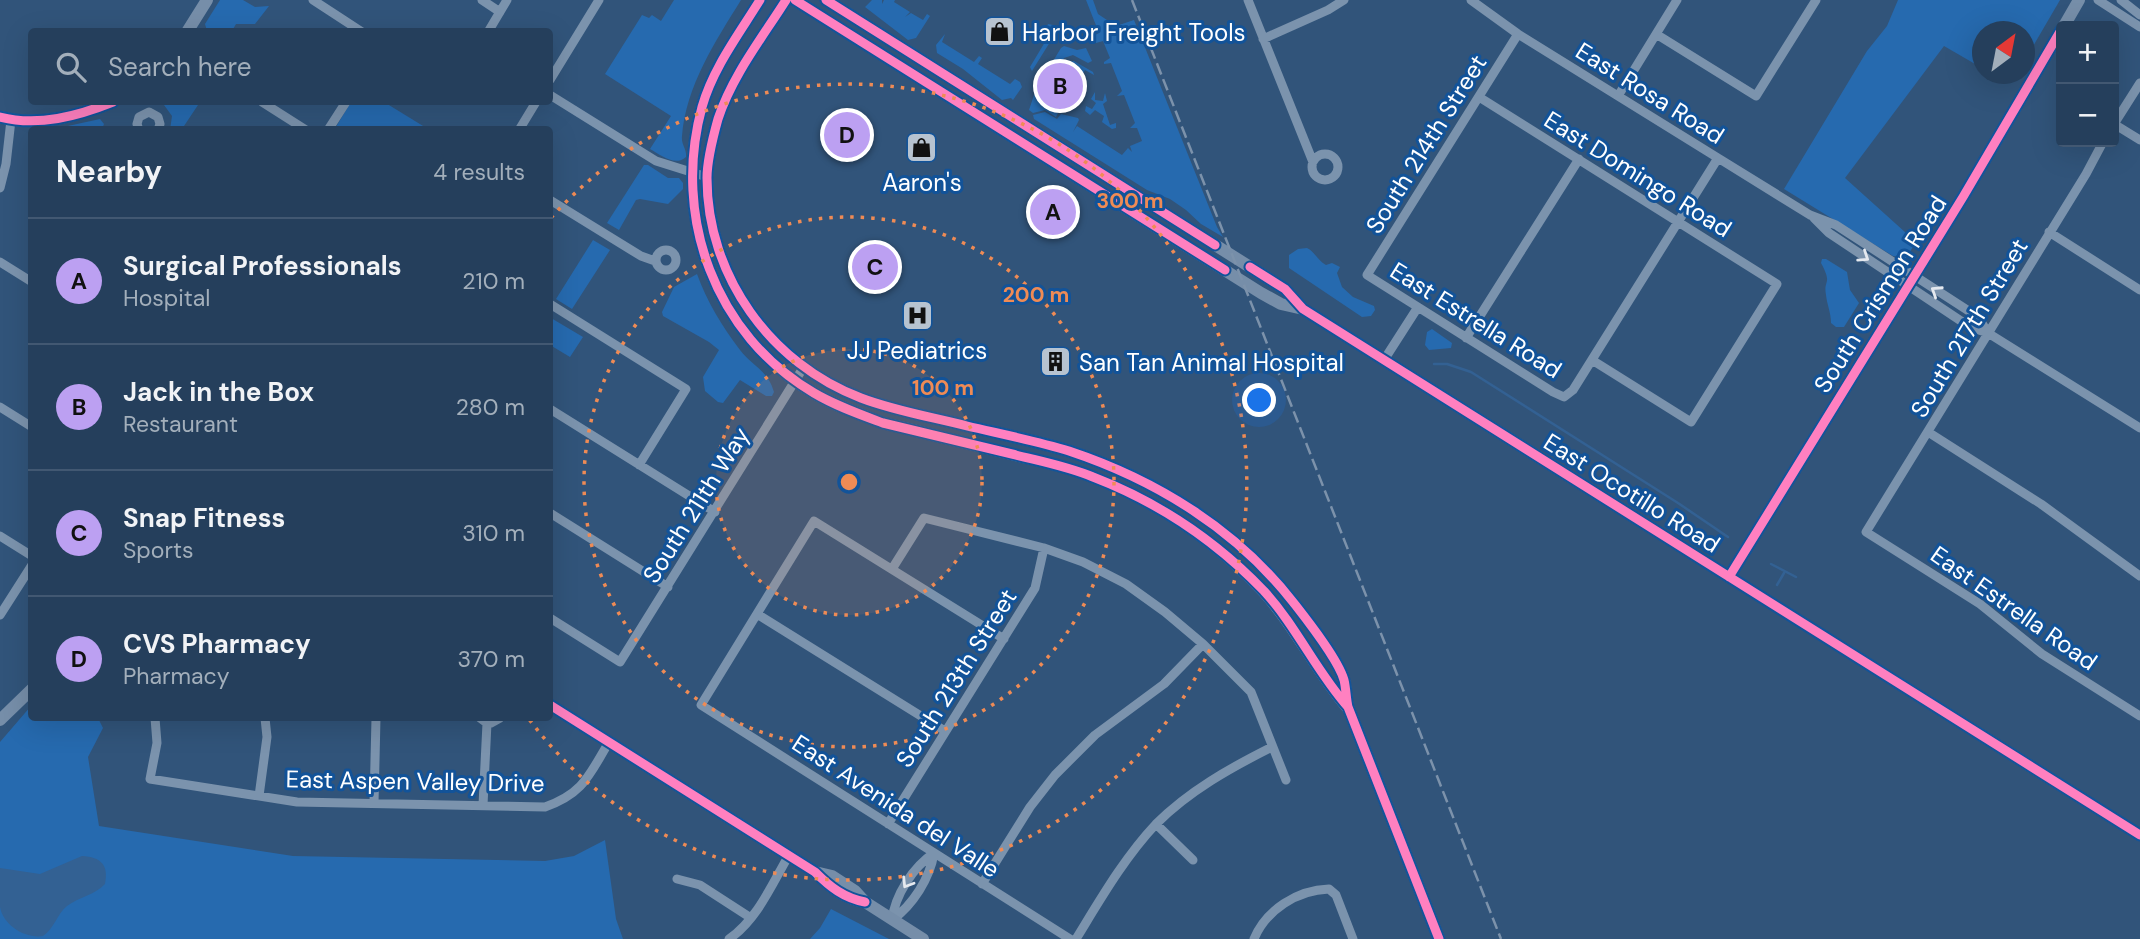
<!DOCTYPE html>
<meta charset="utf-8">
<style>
body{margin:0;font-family:"DM Sans",sans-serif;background:#2d4662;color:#f1f3f6}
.controls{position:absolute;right:21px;top:21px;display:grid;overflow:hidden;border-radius:7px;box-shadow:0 7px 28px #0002}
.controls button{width:63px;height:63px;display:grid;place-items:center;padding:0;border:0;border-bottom:2px solid #425872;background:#253f5c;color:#f1f3f6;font:35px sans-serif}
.compass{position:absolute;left:1972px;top:21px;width:63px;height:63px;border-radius:50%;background:#253f5c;box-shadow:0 7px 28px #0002;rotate:32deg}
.you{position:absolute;left:1260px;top:401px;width:24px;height:24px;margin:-18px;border:5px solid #fff;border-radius:50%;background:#1a73e8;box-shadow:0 0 0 10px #1a73e833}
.badge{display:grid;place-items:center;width:46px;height:46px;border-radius:50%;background:#bca0f2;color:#111;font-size:23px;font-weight:700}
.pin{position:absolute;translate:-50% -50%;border:4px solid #fff;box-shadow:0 2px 7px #0006}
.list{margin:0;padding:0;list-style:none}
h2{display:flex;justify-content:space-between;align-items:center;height:91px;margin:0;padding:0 28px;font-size:30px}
h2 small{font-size:23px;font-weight:400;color:#a3afbb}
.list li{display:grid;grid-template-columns:46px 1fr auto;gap:21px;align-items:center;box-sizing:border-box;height:126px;padding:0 28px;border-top:2px solid #425872}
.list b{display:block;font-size:26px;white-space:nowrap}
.list p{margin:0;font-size:23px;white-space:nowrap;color:#a3afbb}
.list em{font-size:23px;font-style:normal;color:#a3afbb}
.icon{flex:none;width:38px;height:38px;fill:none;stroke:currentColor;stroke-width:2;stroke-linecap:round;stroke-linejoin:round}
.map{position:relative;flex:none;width:2140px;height:939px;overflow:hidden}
.search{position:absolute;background:#253f5c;box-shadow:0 7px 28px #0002;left:28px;top:28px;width:525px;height:77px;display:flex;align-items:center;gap:18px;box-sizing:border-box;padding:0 24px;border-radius:7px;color:#a3afbb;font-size:26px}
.panel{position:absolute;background:#253f5c;box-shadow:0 7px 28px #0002;left:28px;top:126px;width:525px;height:595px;border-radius:7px}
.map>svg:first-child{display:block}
.green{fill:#266aaf}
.water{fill:#336193}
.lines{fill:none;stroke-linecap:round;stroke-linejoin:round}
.stream{stroke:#336193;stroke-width:2.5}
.street{stroke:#7b93ad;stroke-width:9}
.secondary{stroke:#768ea9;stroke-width:12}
.rail{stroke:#7c92ab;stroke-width:2.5;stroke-dasharray:12 5;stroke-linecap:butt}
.cycleway-casing{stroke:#125399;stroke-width:13}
.cycleway{stroke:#ff80c0;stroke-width:9}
.oneway{stroke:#e5e9ef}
.ring{fill:none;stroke:#ef8b55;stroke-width:3.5;stroke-dasharray:3.5 7}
.labels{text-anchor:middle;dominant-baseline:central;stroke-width:6;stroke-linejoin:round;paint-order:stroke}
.poi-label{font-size:24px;fill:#fff;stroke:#125399;text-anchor:start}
.street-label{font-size:24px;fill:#fff;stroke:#125399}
.centre{fill:#ef8b55;stroke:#125399;stroke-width:3.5}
.ring-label{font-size:21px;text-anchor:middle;font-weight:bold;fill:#ef8b55;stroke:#125399;stroke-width:6;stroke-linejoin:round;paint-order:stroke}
</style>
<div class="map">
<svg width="2140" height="939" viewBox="0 0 2140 939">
<rect width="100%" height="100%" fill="#31547a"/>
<!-- green -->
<path class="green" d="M220 0H243L255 7 269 6 255 24H236L232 31H207L205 24Z
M674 0H741C715 42 686 86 682 136 681 145 687 149 686 157 675 167 661 155 650 149L671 116 605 74 642 15 649 18 652 15 661 21Z
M872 0H882V4L884 0H895L894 2 910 12 905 17 911 13 923 20 927 14 930 16 916 38 908 40 865 7Z
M1086 0H1093L1098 14 1116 26 1134 20 1217 227 1223 237 1201 224 1186 210 1170 199 1147 190 1034 119 1033 115 1045 112 1057 119 1061 114 1078 118 1079 120 1073 132 1077 126 1122 155 1128 148 1132 152 1130 146 1142 141 1137 128H1130L1135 123 1124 95 1117 96 1122 91 1111 63 1104 64V62L1110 58 1103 41 1096 43 1093 36 1099 33Z
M1898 0H2060L2025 60 2024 32H1982V68L1944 46 1845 178 1916 242 1906 258 1893 256 1784 189 1867 51 1887 26Z
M1048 24 1053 25 1055 34 1032 71 1030 67 1051 32 1046 28Z
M945 34 942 42 974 62 979 56 982 58 978 64 1010 84 1015 79 1020 82 1022 87 1013 100 1011 98 1002 100 963 69 937 53 936 45Z
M1064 46 1077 50 1086 48 1092 61 1088 63 1073 55 1064 58 1040 98 1042 105 1058 113 1056 117 1045 110 1033 113 1029 110 1036 89 1061 48Z
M1074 61 1093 72 1094 75 1085 70 1078 82 1074 80 1077 75 1064 69 1068 62Z
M1095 92V100L1103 101 1105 93 1107 101 1103 104 1110 125 1116 123V128L1112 129 1102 122 1104 116 1095 110 1090 115 1085 111 1086 106 1092 109 1096 103 1091 99Z
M166 102H200L182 129 170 130 172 116 164 105Z
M351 102H384L428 129 334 130Z
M100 119 104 124 102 129H54Z
M644 165H648L668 178H679L683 183V189L668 204 640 199 636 200 619 230 607 223Z
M593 240 610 250 572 309 556 299Z
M1307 248C1315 252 1318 261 1326 265L1332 263 1340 267 1337 273 1342 287 1353 297 1374 306 1375 310 1371 316 1362 317 1289 268V255L1298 249Z
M1822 259H1826L1847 272 1850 290 1859 303 1844 327H1836L1831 323C1831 312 1827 305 1826 295 1823 279 1833 285 1821 263Z
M697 274C707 302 722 326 740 350 753 367 768 370 774 392L772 396H766L740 380 723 403 718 402 705 391 703 377 719 350 709 342 663 316 662 312 674 287Z
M551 318 583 337 570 357 550 345Z
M1432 329 1452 343 1451 348 1429 350 1425 345 1427 332Z
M31 706 32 718H98L103 728 88 757 99 826 293 856 545 861 574 856 605 840 616 919 623 939H0V742Z
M831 909 889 939H810L820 928Z"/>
<!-- water -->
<path class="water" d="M82 856C101 857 109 865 105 884 95 895 79 897 67 906 57 914 54 929 43 936 25 939 3 925 0 907 0 895 0 880 0 868L40 874Z"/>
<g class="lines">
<!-- stream -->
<path class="stream" d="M1434 364H1447L1471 372 1678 503 1728 537
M1771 564 1796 577
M1777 585 1784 573"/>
<!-- street -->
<path class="street" d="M313 0 362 32
M482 0 500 12
M1248 0 1313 162
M1471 0 1518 34 1718 158 1810 215 1836 225 1978 317 1988 333
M2098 0 2140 27
M2121 0 2140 15
M488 32 507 0
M1518 34 1367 275 1553 392 1564 397 1573 390 1718 158
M1656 34 1756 96 1816 0
M1263 39 1328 10 1344 0
M550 80 599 0
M550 95 656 161 707 177
M1618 96 1677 0
M1479 97 1777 284 1691 422 1592 360
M262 102 306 130
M2114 124 2140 83
M2114 124 2140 140
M139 130 137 124 139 117 149 112 158 117 160 124 158 130
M328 130 346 102
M519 130 536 102
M2103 142 2086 174 1866 532 1980 604 2042 654 2140 716
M1312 167a13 13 0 1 1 26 0a13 13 0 1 1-26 0Z
M0 188 6 164 11 120
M550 200 641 256 655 261
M1814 218 1829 233 1970 327 1988 333 2140 428
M2049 232 2140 290
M656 260a10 10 0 1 1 20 0a10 10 0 1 1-20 0Z
M0 262 32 282
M550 304 686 389 639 465
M1466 338 1579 159
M1384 360 1418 307
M0 407 32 427
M550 409 715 512
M1928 432 2041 504 2140 576
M550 513 668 587
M0 536 32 556
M892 569 924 518 1044 548 1083 562 1126 584 1165 612 1203 644 1251 692 1286 780
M757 614 945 731
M0 615 32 565
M550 618 620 662 803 368
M1004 639 814 521 701 705 1070 939
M155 718 157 743 150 779 297 802 545 807C584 793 589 775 609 742
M480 718 484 721 491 723 500 718
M259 796 267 737 265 718
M374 803 376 718
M483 805 487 723
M888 824 1035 588 1044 548
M1156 824 1193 860
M677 879 700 885 751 918
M982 884 1030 807 1055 775 1095 735 1164 684 1203 644
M892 920C895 895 913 867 934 853
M892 920C913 905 930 878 934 853
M729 939C757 920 772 884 789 855
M1076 939C1100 900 1124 858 1156 824 1189 791 1230 768 1272 747
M1254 939C1266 910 1297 890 1329 889L1336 895 1353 939"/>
<!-- secondary -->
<path class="secondary" d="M760 0C739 34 713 68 702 107 672 217 715 335 814 393 836 406 859 414 883 423 926 433 969 444 1011 454 1039 461 1067 466 1093 477 1158 502 1216 541 1263 591 1296 627 1316 671 1347 707
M786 0C762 38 732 76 718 119 713 137 707 159 707 178 707 276 771 364 861 398 895 411 932 417 967 426 1001 434 1036 441 1069 451 1156 480 1236 529 1293 602 1307 620 1338 659 1344 680 1346 688 1346 698 1348 707L1439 939
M795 0 1261 293 1281 304 1303 309
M826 0 1285 289 1303 309 2140 835
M2064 26 2079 0
M187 32 207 0
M0 117C38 127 78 116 113 102
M1729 577 1963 197 2061 30
M550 705 815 872C830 887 844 898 865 902
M0 720 32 689
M815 872 832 876 855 891 865 902 923 939"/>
<!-- rail -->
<path class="rail" d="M1132 0 1501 939"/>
<defs>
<path id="cycleway" d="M760 0C739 34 713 68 702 107 672 217 715 335 814 393 836 406 859 414 883 423 926 433 969 444 1012 454 1039 461 1067 466 1093 477 1158 502 1216 541 1264 591 1297 627 1316 671 1348 707
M786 0C762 38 732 76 718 119 713 137 707 159 707 178 707 276 771 364 861 398 895 411 932 417 967 426 1001 434 1036 441 1069 451 1156 480 1236 529 1293 602 1307 620 1338 659 1344 680 1346 688 1346 698 1348 707L1439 939
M795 0 1225 270
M826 0 1215 245
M0 117C38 127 78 116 113 102
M1250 267 1285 289 1303 309 2140 835
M1729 577 1963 197 2061 30
M550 705 815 872C830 887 844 898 865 902"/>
</defs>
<!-- cycleway casing -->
<use href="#cycleway" class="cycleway-casing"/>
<!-- cycleway -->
<use href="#cycleway" class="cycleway"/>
</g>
<!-- one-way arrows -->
<defs><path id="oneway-chevron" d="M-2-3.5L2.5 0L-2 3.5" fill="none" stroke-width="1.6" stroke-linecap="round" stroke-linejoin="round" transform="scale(1.75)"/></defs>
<g class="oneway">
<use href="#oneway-chevron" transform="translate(1864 257) rotate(34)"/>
<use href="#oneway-chevron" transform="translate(1936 291) rotate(-147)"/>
<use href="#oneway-chevron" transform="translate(907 883) rotate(122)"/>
</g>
<!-- distance rings -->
<circle cx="849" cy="482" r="133" fill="#ef8b55" fill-opacity=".12"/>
<g class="ring">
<circle cx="849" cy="482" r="133"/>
<circle cx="849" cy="482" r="265"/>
<path d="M551 218A398 398 0 1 1 529 719"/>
</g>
<!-- icons -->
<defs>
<symbol id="shop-square" viewBox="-11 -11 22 22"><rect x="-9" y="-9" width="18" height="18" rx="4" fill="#b7c3d0" stroke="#125399"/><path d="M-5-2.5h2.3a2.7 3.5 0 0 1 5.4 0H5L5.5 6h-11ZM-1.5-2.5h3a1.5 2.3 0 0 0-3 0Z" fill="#111"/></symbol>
<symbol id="hospital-square" viewBox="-11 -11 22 22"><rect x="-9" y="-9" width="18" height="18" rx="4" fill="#b7c3d0" stroke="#125399"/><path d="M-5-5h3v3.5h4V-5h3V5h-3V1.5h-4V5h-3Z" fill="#111"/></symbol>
<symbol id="building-square" viewBox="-11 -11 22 22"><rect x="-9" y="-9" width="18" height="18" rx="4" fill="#b7c3d0" stroke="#125399"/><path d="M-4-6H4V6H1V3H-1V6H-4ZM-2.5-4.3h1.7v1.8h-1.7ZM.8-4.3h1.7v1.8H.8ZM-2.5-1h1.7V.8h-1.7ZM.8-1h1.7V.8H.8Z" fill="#111"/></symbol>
</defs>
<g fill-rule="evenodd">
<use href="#shop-square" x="982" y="14" width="35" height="35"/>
<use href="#shop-square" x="904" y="130" width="35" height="35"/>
<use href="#hospital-square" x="900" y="298" width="35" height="35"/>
<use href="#building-square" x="1038" y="344" width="35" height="35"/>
</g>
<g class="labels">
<!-- poi labels -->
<g class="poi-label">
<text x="1022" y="32">Harbor Freight Tools</text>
<text x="922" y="182" text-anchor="middle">Aaron's</text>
<text x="917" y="350" text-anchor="middle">JJ Pediatrics</text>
<text x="1079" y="362">San Tan Animal Hospital</text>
</g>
<!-- street labels -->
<g class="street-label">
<text transform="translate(1650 93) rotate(32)">East Rosa Road</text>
<text transform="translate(1426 144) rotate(-58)">South 214th Street</text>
<text transform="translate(1638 174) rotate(32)">East Domingo Road</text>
<text transform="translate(1880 294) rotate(-58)">South Crismon Road</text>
<text transform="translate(1476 320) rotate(32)">East Estrella Road</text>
<text transform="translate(1969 328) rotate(-59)">South 217th Street</text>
<text transform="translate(1632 493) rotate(32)">East Ocotillo Road</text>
<text transform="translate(696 505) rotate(-58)">South 211th Way</text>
<text transform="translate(2014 608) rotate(35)">East Estrella Road</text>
<text transform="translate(956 678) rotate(-58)">South 213th Street</text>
<text transform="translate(415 781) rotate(1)">East Aspen Valley Drive</text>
<text transform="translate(896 806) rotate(33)">East Avenida del Valle</text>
</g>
</g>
<circle cx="849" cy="482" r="10" class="centre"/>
<g class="ring-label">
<text x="1130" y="208">300 m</text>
<text x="1036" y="302">200 m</text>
<text x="943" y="395">100 m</text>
</g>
</svg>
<div class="controls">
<button>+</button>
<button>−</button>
</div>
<svg class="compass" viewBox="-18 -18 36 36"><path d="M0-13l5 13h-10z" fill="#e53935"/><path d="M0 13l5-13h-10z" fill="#a3afbb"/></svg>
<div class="you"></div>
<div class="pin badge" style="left:1053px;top:212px">A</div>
<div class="pin badge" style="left:1060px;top:86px">B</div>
<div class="pin badge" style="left:875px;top:267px">C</div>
<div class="pin badge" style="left:847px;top:135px">D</div>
<div class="search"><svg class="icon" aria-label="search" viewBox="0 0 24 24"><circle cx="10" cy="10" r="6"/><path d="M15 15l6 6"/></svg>Search here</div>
<section class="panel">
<h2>Nearby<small>4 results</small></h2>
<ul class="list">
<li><span class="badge">A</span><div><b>Surgical Professionals</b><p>Hospital</p></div><em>210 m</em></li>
<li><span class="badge">B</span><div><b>Jack in the Box</b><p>Restaurant</p></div><em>280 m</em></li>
<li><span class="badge">C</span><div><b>Snap Fitness</b><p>Sports</p></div><em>310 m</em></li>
<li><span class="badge">D</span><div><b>CVS Pharmacy</b><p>Pharmacy</p></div><em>370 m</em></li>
</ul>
</section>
</div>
